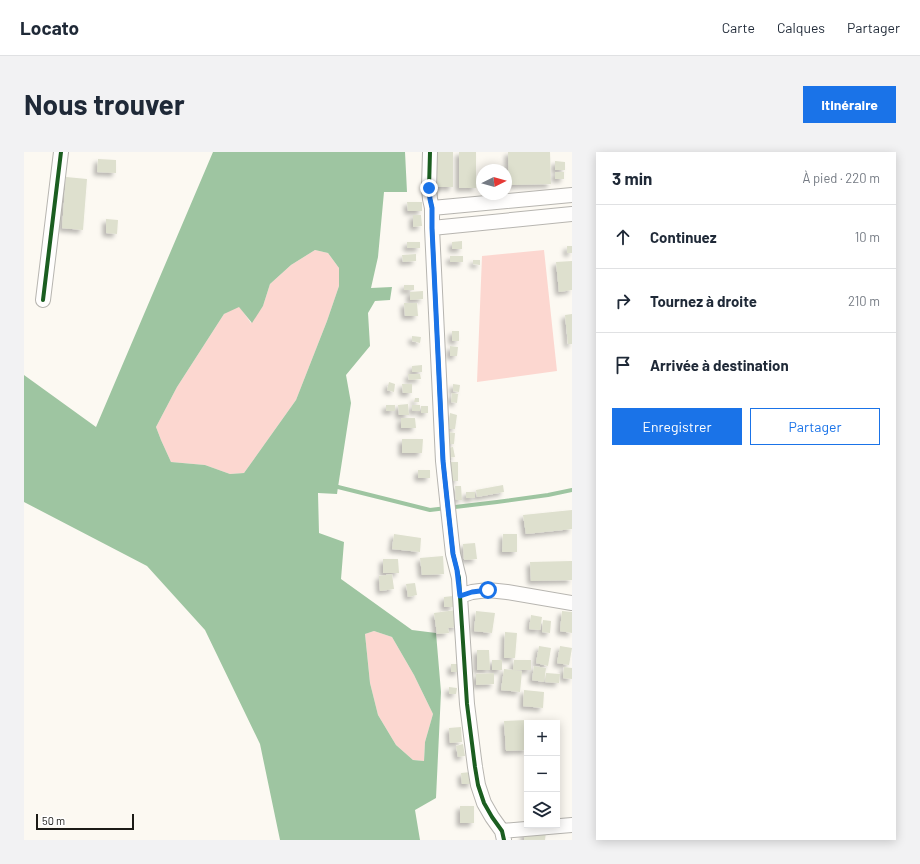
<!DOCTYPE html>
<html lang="fr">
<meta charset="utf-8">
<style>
body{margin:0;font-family:Barlow,sans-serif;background:#f2f2f3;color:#1f2937}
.controls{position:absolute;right:12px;bottom:12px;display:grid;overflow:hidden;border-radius:0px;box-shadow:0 2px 10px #0003}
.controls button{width:36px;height:36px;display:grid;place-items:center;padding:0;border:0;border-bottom:1px solid #e0e1e3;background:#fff;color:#1f2937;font:20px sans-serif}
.compass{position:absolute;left:452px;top:12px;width:36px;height:36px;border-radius:50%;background:#fff;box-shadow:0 2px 10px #0003;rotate:85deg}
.scale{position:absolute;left:12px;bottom:10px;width:98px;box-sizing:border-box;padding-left:4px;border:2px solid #1c1b17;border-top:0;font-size:11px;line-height:14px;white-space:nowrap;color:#1c1b17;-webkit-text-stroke:3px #fff;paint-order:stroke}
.stop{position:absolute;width:12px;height:12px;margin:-9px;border:3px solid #1a73e8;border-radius:50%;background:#fff}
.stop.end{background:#1a73e8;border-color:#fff;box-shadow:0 1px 4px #0008}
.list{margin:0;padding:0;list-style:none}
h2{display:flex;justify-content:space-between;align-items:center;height:52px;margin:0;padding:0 16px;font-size:17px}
h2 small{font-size:13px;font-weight:400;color:#747a83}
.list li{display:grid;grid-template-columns:26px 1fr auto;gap:12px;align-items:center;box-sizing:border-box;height:64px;padding:0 16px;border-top:1px solid #e0e1e3}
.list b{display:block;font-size:15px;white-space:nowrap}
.list em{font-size:13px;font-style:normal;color:#747a83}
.actions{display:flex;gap:8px;padding:12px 16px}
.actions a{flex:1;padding:9px 0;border:1px solid #1a73e8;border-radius:0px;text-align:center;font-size:14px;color:#1a73e8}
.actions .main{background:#1a73e8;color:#fff}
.icon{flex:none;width:22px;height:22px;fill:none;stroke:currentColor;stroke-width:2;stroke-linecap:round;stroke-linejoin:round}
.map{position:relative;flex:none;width:548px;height:688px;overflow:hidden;border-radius:0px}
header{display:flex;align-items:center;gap:24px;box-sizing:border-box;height:56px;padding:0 20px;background:#fff;border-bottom:1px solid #e0e1e3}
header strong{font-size:19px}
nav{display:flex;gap:22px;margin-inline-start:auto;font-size:14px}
.intro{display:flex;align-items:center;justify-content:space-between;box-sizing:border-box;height:96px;padding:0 24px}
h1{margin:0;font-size:28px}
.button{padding:10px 18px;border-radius:0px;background:#1a73e8;color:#fff;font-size:14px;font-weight:700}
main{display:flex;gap:24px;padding:0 24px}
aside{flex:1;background:#fff;border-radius:0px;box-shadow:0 2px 10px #0003}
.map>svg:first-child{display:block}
.green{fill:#fcd7d0}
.water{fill:#9ec5a1;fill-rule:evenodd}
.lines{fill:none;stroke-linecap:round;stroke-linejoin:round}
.stream{stroke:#9ec5a1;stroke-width:4}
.building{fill:#dee0ce;filter:url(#shadow)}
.minor-casing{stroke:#b7b5b0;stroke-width:16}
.minor{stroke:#fffefd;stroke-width:14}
.cycleway-casing{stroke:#fff;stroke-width:6}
.cycleway{stroke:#1b5e20;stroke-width:4}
.route{stroke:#1a73e8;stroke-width:5}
</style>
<header>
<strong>Locato</strong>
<nav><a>Carte</a><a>Calques</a><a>Partager</a></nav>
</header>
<div class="intro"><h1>Nous trouver</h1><a class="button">Itinéraire</a></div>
<main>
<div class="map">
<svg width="548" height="688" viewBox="0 0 548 688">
<defs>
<filter id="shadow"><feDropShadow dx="-3.5" dy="3.5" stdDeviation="2" flood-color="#0004"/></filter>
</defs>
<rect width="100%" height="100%" fill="#fcf9f2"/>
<!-- green -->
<path class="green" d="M291 98 304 101 315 116V134L303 169 272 248 220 321 206 322 181 313 147 310 137 288 132 275 153 235 200 162 215 154 227 171 239 154 246 132 267 113Z
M520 98 533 219 453 230 458 104Z
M350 479 368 485 390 523 409 562 401 590 400 609 389 608 372 593 354 563 346 531 341 482Z"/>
<!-- water -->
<path class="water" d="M189 0H381L383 40H360L354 105 347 136 368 135 366 148 351 149 344 161 346 194 322 223 327 251 314 335 313 342 294 341 295 381 320 390 317 427 388 478 412 481 417 540 412 646 391 658 396 688H256L236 592 181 478 123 414 0 350V223L72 275ZM291 98 304 101 315 116V134L303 169 272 248 220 321 206 322 181 313 147 310 137 288 132 275 153 235 200 162 215 155 228 171 239 154 246 132 267 113ZM350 479 368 485 390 523 409 562 401 590 400 609 389 608 372 593 354 563 346 531 341 482Z"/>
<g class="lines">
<!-- stream -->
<path class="stream" d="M314 335 406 358 473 350 524 343 548 338"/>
</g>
<!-- building -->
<path class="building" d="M411 0H429V35H411Z
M435 0H452V36H435Z
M484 0H526L527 32 485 33Z
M74 7 92 8V21L73 20Z
M531 9 541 10V18H531Z
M531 20H540V27H531Z
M42 25 63 27 59 78 38 76Z
M383 50H398V59H384Z
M389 63H397L398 74 389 75Z
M82 67 94 68 93 82 82 81Z
M438 89V97H428V90Z
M383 90H396V96H383Z
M543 94H548V101H543Z
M392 102V109L379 110 378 103Z
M426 104H439V110H426Z
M449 108H456V113L449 112Z
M548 109V138L535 140 532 110Z
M380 133H390V138H380Z
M399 139V147L386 148V140Z
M380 151H393L394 164H381Z
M548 162V192H544L541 163Z
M428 179H435V189H428Z
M388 184 397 185 396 191 388 189Z
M426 194 434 195 433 204H426Z
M398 213V220H388V214Z
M384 222H396L397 227 385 228Z
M365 230 371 232 370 240 363 238Z
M378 232H388V241H379Z
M429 232 436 233 435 240 429 239Z
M428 241 434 242 433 251 427 250Z
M391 246H395V250H390Z
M384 252 385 263H375L374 253Z
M362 253H371V259H362Z
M388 253H396V259H388Z
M397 254H404V261H397Z
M426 261 433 263 431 277H424Z
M377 266H391L392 276H377Z
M424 280 431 281 430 292H423Z
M378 287H399L398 301H378Z
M429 295 431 305 423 306 422 296Z
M427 310H434V329H427Z
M394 318H406V326H394Z
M479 333 480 340 453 345 452 338Z
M431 334H437L438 348H432Z
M442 340H451V346H442Z
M548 358V377L502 382 499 363Z
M370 382 397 386 396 400 368 397Z
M479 382H493V400H478Z
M451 391 453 407 440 408 439 392Z
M419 404 420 422 398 423 396 406Z
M359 407H374L375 421H359Z
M548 409V428L507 429 506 410Z
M368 422 370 437 356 439 355 424Z
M391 431 393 443 384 445 382 432Z
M429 444 430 455H420V445Z
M432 458 434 475 424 476 425 481 413 482 410 461Z
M452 459 471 461 468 481 450 479Z
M538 459 548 460V481L536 479Z
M507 463 518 465 516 478 505 477Z
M519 468 527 469 526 481 518 480Z
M481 480 493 481 491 506H480Z
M515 494 527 496 524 514 512 511Z
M536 494 548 496 545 513 533 511Z
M453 498H465L466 518H453Z
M468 508H478V518H468Z
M490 508H507V518H489Z
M427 512H435V520H427Z
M510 514 522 516 520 530 508 528Z
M540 515 548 516V527L539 526Z
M480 517 498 519 496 540 477 538Z
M470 521V532L452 533V522Z
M522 521 536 522 535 531 521 530Z
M425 535 433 536 432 542H425Z
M500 538 520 540 519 556 499 554Z
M503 568V598L482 599 480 569Z
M437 575 438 590 426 591 425 576Z
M439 592 441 604 434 605 432 594Z
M447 620 448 632H438L437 621Z
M436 654H450V671H436Z
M500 680H522L521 688H500Z"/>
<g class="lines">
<defs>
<path id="minor" d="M406 0 405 36 406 47 408 56V76L419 309 423 347 429 402 435 426 436 444 443 552 451 615 454 633 460 651 468 665 478 679 480 688
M408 56 548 43
M408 76 548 62
M19 148 37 0
M436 444 448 440 464 438 483 440 548 451
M478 679 548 673"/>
</defs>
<!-- minor casing -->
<use href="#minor" class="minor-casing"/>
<!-- minor -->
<use href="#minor" class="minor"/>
<defs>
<path id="cycleway" d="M406 0 405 36 406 47 408 56V76L419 309 423 347 429 402 435 426 436 444 443 552 451 615 454 633 460 651 468 665 478 679 480 688
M19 148 37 0"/>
</defs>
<!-- cycleway casing -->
<use href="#cycleway" class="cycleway-casing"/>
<!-- cycleway -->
<use href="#cycleway" class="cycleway"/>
</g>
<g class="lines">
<!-- route -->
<path class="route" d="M405 36 406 47 408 56V76L419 309 423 347 429 402 433 418 436 444 448 440 464 438"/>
</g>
</svg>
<div class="controls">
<button>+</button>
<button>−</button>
<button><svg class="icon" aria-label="layers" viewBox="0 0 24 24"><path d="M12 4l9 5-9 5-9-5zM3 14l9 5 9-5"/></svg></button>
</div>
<svg class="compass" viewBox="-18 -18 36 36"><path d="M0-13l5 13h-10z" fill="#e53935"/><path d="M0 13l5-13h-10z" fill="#747a83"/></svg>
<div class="scale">50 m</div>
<div class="stop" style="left:464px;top:438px"></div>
<div class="stop end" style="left:405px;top:36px"></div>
</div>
<aside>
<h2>3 min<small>À pied · 220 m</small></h2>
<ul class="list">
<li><svg class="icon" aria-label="ahead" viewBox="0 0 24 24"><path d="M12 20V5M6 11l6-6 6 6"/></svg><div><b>Continuez</b></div><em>10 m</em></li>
<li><svg class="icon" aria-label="right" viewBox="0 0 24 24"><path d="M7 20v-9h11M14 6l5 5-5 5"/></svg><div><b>Tournez à droite</b></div><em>210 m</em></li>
<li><svg class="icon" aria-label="arrive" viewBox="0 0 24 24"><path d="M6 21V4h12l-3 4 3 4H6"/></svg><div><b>Arrivée à destination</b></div></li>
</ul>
<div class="actions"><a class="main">Enregistrer</a><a>Partager</a></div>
</aside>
</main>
